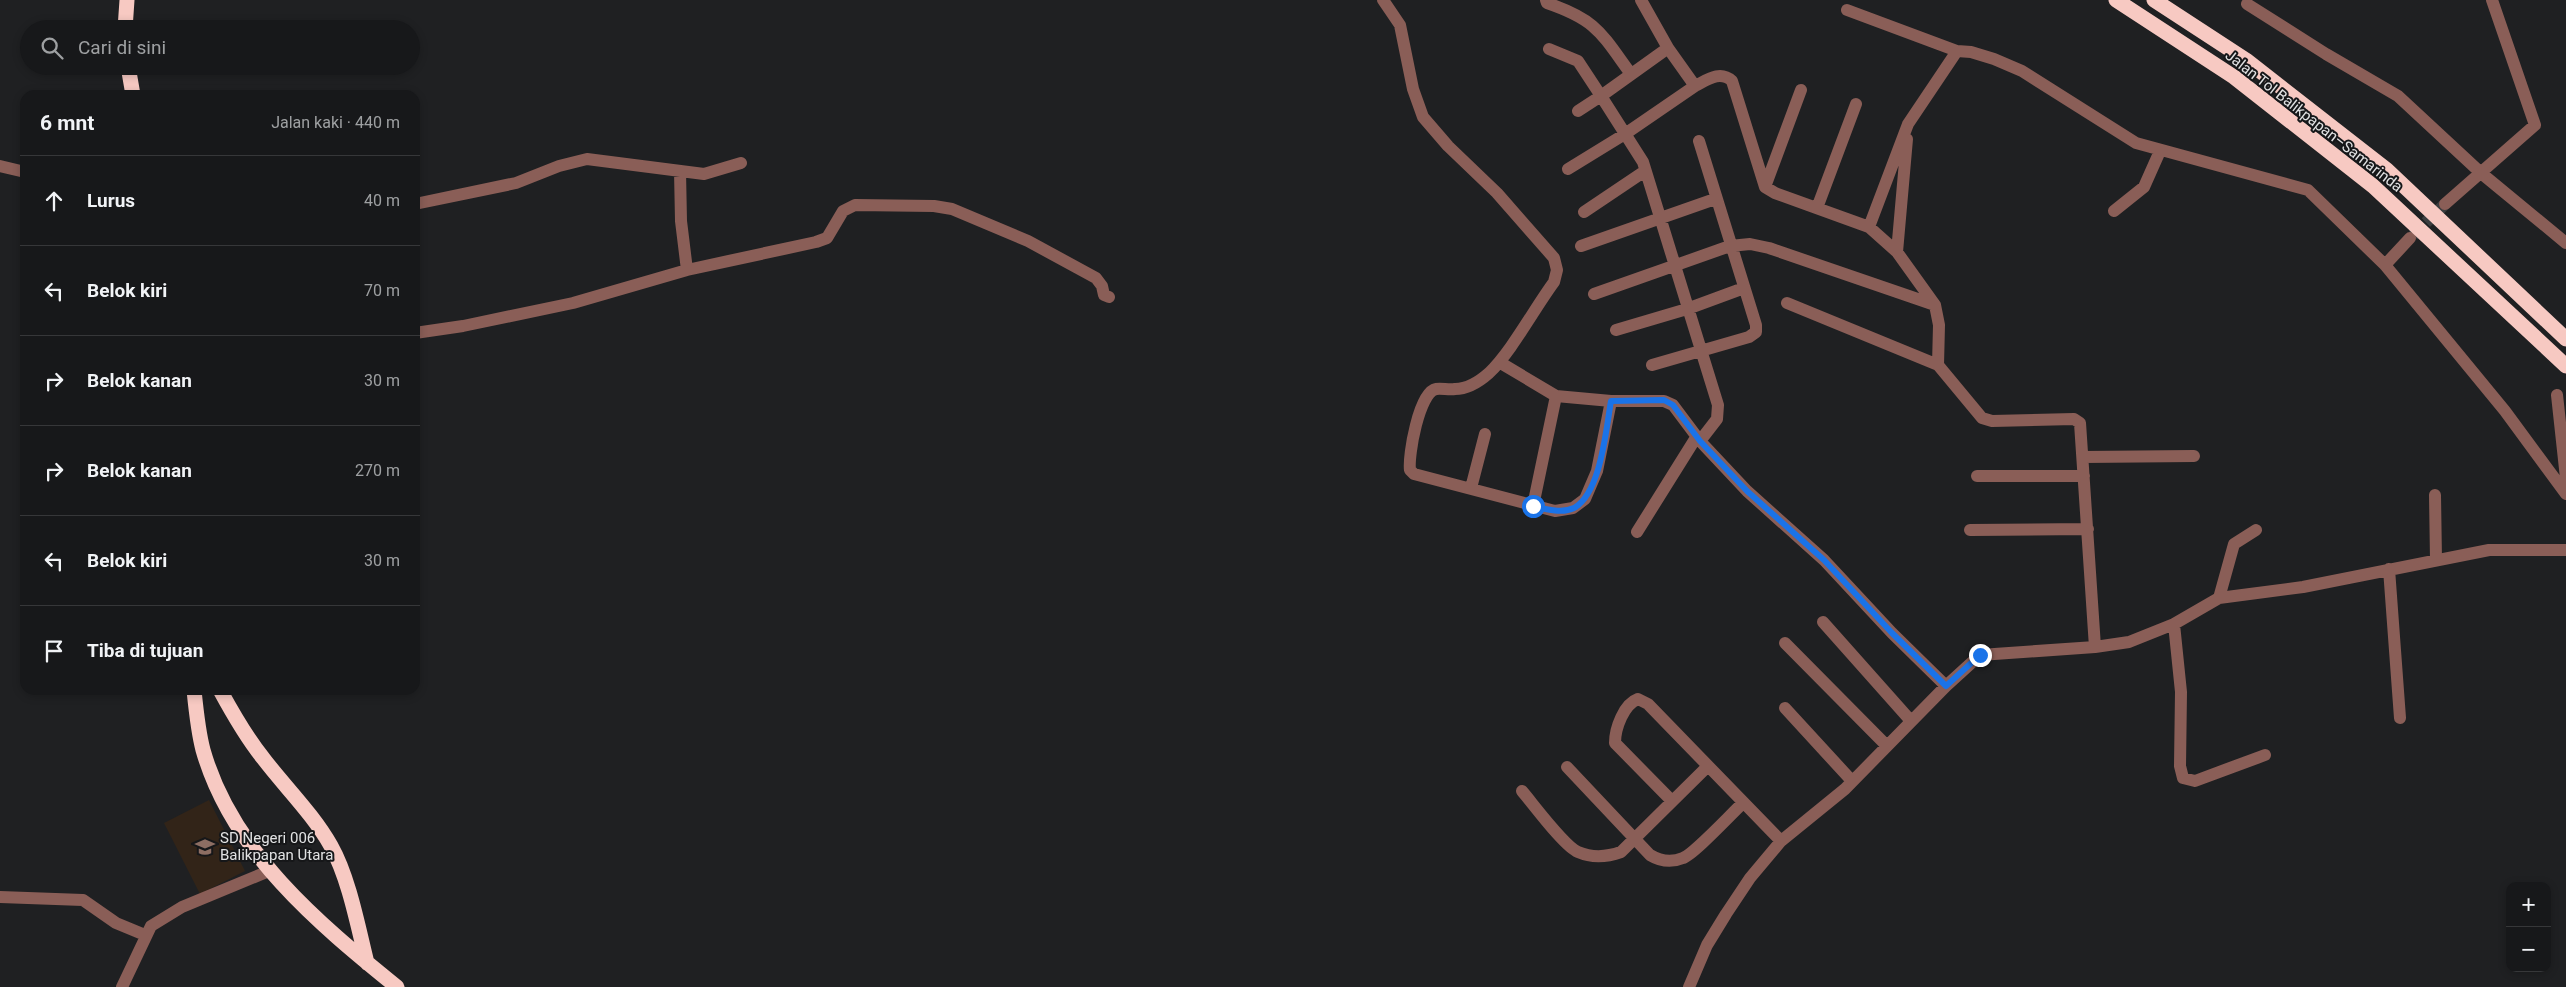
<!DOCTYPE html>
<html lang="id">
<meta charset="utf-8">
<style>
body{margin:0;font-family:Roboto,sans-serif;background:#202123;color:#f1f3f6}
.controls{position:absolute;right:15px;bottom:15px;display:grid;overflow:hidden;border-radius:10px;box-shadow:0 2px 8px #0003}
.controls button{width:45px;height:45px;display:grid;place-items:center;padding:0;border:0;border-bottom:1px solid #363739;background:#17181a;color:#f1f3f6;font:25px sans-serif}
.stop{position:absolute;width:15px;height:15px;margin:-11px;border:4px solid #1a73e8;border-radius:50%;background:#fff}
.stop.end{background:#1a73e8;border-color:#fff;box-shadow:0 1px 5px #0008}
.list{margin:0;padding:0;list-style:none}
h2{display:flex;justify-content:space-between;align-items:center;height:65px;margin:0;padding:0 20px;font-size:21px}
h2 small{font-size:16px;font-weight:400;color:#9ea0a2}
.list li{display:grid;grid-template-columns:32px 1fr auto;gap:15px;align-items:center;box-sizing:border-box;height:90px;padding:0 20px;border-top:1px solid #363739}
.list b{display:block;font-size:19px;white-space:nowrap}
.list em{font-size:16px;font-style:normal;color:#9ea0a2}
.icon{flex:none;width:28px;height:28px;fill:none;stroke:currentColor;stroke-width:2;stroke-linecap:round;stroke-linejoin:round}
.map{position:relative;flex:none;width:2566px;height:987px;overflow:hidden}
.search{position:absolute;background:#17181a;box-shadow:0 2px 8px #0003;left:20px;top:20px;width:400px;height:55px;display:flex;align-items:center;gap:12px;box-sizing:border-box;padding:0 18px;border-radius:28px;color:#9ea0a2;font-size:19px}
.panel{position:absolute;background:#17181a;box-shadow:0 2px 8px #0003;left:20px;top:90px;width:400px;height:605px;border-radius:15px}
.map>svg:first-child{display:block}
.education{fill:#322418}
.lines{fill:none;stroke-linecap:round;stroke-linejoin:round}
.minor-tunnel{stroke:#3c3d3f;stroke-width:12;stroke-dasharray:12 6;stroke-linecap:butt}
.minor{stroke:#8a5e57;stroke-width:12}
.highway{stroke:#f7c9c2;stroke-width:15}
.route{stroke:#1a73e8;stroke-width:6}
.labels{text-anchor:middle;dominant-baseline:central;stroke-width:4;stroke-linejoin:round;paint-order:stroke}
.street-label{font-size:15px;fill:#e1e2e3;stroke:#161719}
.poi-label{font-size:15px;fill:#e1e2e3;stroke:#161719;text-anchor:start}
</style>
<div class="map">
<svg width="2566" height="987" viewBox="0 0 2566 987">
<rect width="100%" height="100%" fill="#1f2022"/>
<!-- education -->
<path class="education" d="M209 800 245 871 200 894 164 823Z"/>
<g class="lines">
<!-- minor-tunnel -->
<path class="minor-tunnel" d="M2413 235 2445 204"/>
<!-- minor -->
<path class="minor" d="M1383 0 1400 25 1413 89 1423 117 1448 146 1497 193 1554 258 1557 270 1554 282C1534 309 1512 351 1489 373 1480 381 1467 389 1455 389 1449 390 1441 388 1436 389 1419 392 1408 456 1410 470L1414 474 1555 511 1573 508 1585 499 1597 471 1611 401
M1546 0 1547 3C1597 20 1601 33 1631 74
M1641 0 1668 48 1601 96 1643 162 1718 405 1717 419 1700 441
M2247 4 2326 54 2398 96 2481 173 2566 243
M1847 10 1957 51
M1549 49 1578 61 1601 96 1578 111
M1695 86C1707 80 1720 70 1732 81L1765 187 1775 193 1869 227 1897 252 1935 305 1939 325 1938 365 1982 418 1992 421 2074 419 2080 423 2095 647
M0 166 25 172
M1568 169 1625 134 1695 86 1668 48
M680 171 681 221 687 270
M1765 187 1801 90
M415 204 516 183 559 166 587 159 704 174 741 163
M2445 204 2535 125 2492 0
M1817 208 1856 104
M2114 211 2144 187 2160 151
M1584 212 1645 171
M1869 227 1908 124 1957 51 1971 52 1994 59 2022 71 2136 143 2308 190 2385 265 2505 411 2566 494
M1581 246 1715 199
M1897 252 1907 139
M2385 265 2410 238
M1594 294 1730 246 1750 244 1769 248 1935 305
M1787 303 1938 365
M1616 330 1687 309 1744 288
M415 333 463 326 573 303 687 270 816 242 827 238 843 211 855 205 934 206 952 209 1028 241 1096 278 1102 286 1104 295 1109 297
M1499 362 1556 396 1611 401H1664L1673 405 1700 441 1747 491 1824 560 1892 633 1946 686
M1652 365 1749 337 1756 332V325L1699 141
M2557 395 2566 478
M2083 457 2194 456
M1977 476H2084
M1471 488 1485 434
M2435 495 2436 560
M1533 506 1556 396
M1970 530 2088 529
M1637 532 1697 436
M2389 569 2400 718
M2219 598 2234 544 2256 530
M1823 622 1911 721
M2174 624 2181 692 2180 766 2183 778 2195 781 2265 755
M1785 643 1887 746
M1785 708 1852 781
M1567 767 1650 855C1660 861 1671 863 1683 858 1694 854 1731 814 1743 803
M1522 791C1534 805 1564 846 1578 852 1592 858 1607 857 1621 852L1707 767
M1671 800 1615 743C1615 728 1624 704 1638 699L1648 704 1781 841
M0 897 83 900 116 923 145 935
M122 987 151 926 182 907 269 871
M1689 987 1707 945 1726 914 1750 878 1781 841 1845 789 1946 686 1980 655 2095 647 2129 642 2174 624 2219 598 2303 587 2489 550H2566"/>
<!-- highway -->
<path class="highway" d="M2116 0 2234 77 2373 186 2566 366
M2154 0 2246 60 2387 170 2566 339
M125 29 127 0
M128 66 133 95
M194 690C196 710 198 731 203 750 232 852 318 923 397 987
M220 690C233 714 246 737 263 758 285 787 313 814 331 846 349 878 358 927 367 963"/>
</g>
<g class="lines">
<!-- route -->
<path class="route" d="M1533 506C1545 509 1562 514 1574 508 1601 493 1606 429 1611 401L1664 400 1673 405 1700 441 1747 491 1824 560 1892 633 1946 686 1980 655"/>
</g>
<!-- icons -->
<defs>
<symbol id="school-bare" viewBox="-9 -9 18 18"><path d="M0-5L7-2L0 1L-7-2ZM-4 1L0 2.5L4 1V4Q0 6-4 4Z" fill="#8d6e63" stroke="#161719" stroke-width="2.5" paint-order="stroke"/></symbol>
</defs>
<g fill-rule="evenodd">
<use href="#school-bare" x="191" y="833" width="28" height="28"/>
</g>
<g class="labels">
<!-- street labels -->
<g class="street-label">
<text transform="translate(2314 121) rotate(38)">Jalan Tol Balikpapan–Samarinda</text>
</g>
<!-- poi labels -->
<g class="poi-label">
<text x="220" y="838">SD Negeri 006<tspan x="220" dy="17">Balikpapan Utara</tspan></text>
</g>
</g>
</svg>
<div class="controls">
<button>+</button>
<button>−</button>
</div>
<div class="stop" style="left:1533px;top:506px"></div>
<div class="stop end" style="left:1980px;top:655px"></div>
<div class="search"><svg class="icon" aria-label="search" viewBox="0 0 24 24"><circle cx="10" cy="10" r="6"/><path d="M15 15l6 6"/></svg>Cari di sini</div>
<section class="panel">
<h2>6 mnt<small>Jalan kaki · 440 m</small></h2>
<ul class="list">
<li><svg class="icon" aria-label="ahead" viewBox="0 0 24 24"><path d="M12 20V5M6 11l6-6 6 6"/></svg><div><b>Lurus</b></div><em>40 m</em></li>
<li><svg class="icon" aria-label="left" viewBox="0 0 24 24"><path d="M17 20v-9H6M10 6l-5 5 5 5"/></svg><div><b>Belok kiri</b></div><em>70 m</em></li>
<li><svg class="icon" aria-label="right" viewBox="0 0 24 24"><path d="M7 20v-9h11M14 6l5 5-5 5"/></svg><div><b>Belok kanan</b></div><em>30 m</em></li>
<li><svg class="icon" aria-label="right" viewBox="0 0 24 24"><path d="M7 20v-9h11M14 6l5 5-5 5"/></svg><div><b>Belok kanan</b></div><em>270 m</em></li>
<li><svg class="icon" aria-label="left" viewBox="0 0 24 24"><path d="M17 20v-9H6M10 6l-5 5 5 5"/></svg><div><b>Belok kiri</b></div><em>30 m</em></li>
<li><svg class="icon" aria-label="arrive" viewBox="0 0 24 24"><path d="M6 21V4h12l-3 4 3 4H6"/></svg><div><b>Tiba di tujuan</b></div></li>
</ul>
</section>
</div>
